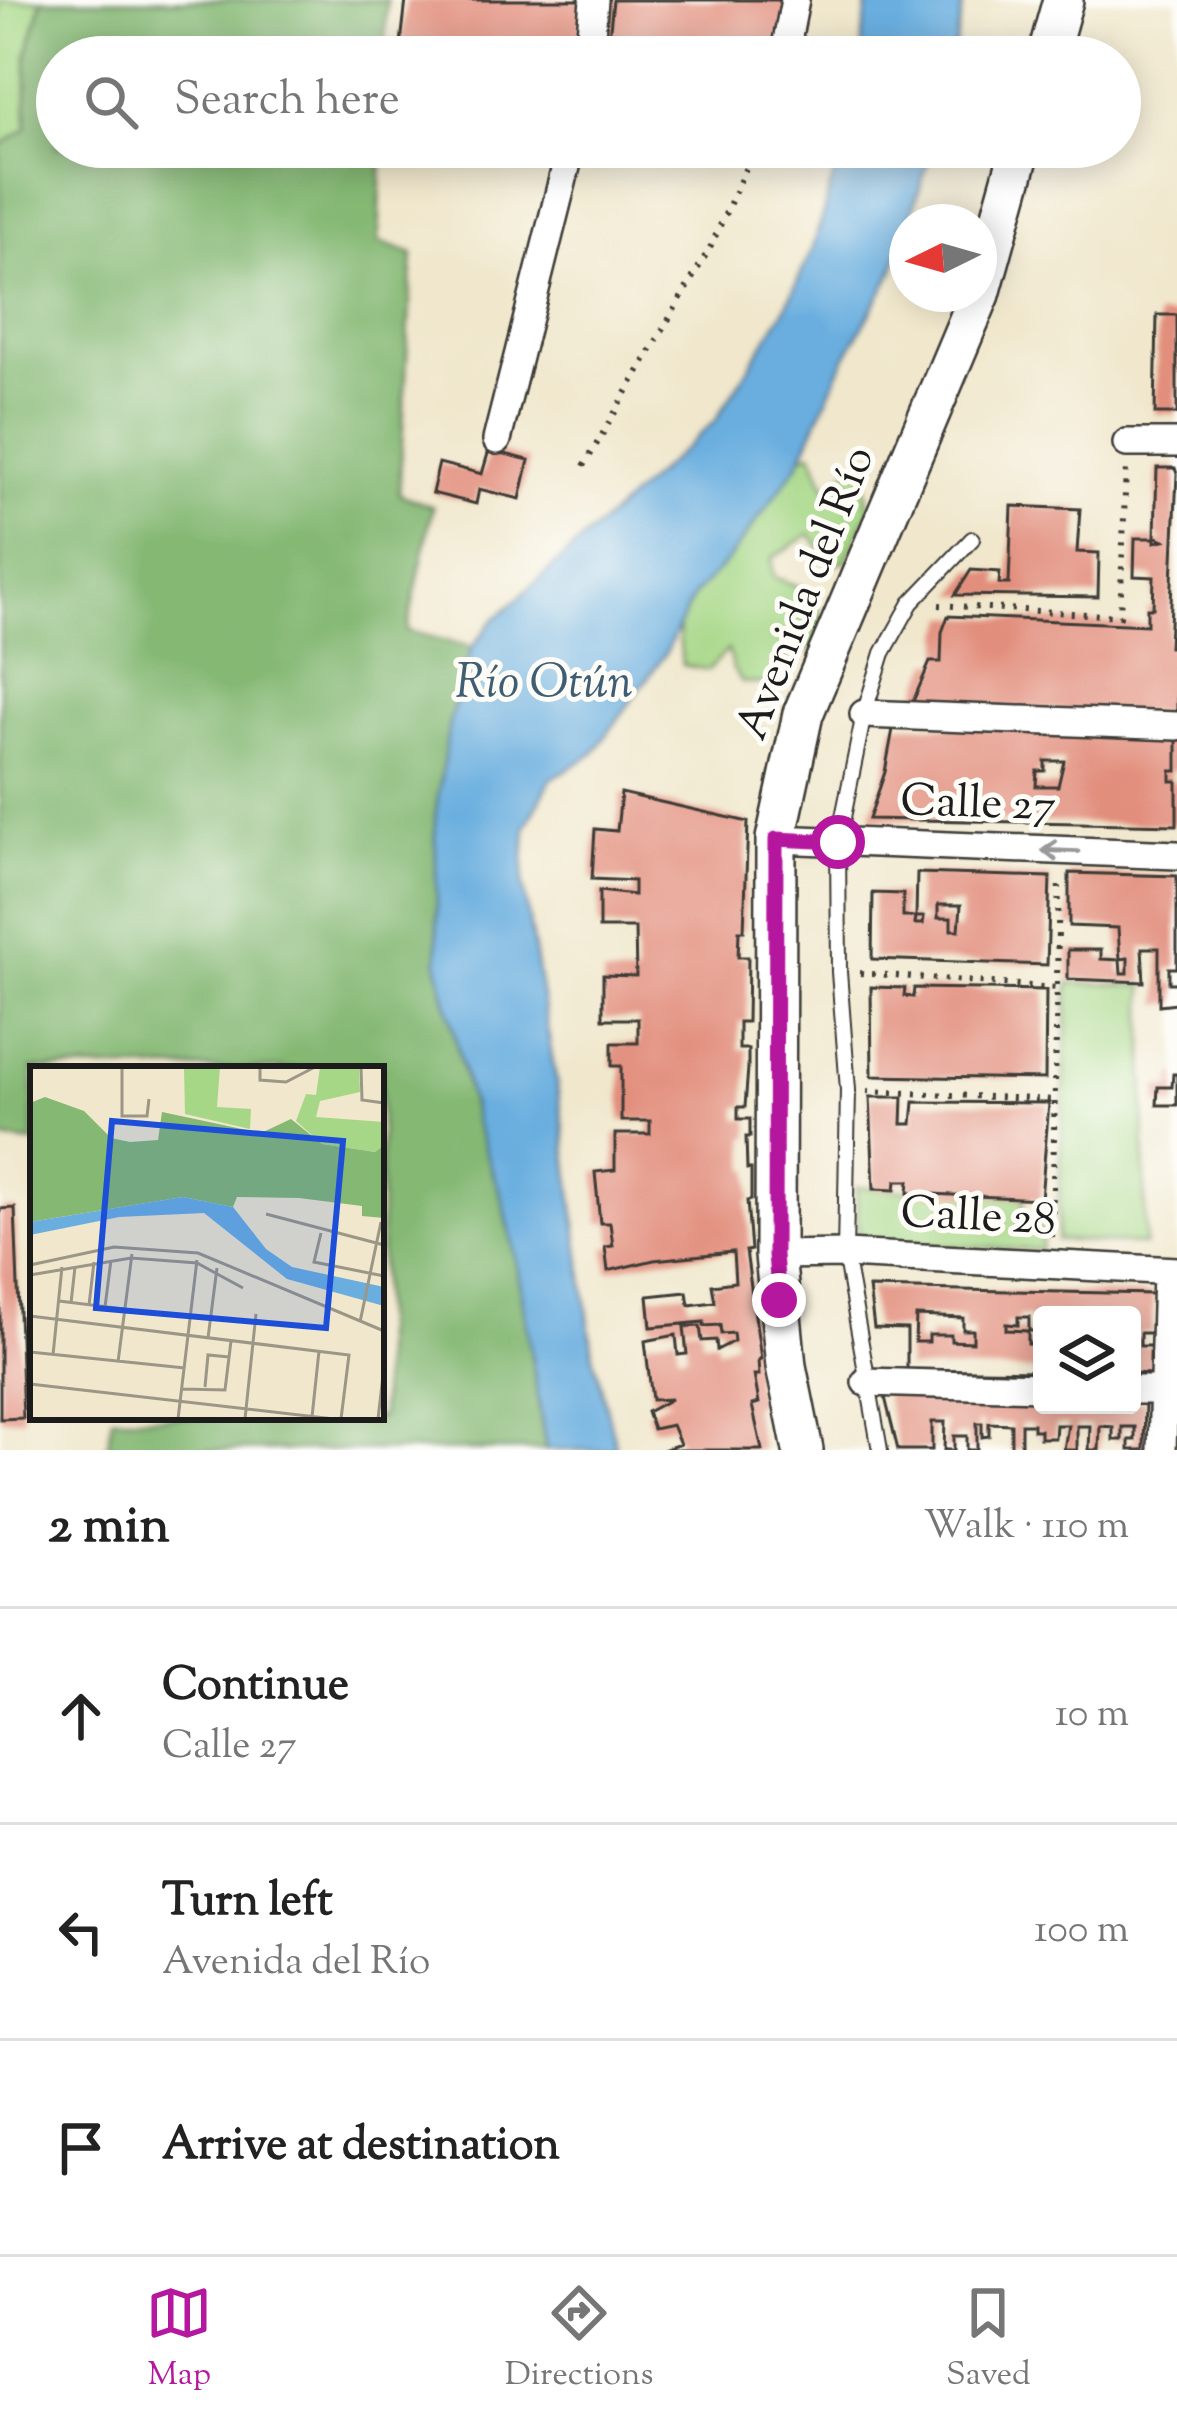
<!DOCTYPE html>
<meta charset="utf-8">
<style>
body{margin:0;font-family:"Sorts Mill Goudy",serif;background:#f6f6f6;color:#222}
.controls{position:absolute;right:36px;bottom:36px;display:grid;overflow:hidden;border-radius:12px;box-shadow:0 6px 30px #0003}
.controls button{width:108px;height:108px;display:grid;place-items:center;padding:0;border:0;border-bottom:3px solid #e0e0e0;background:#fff;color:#222;font:60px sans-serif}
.compass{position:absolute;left:889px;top:204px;width:108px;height:108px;border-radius:50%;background:#fff;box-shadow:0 6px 30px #0003;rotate:265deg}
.stop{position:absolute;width:36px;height:36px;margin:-27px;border:9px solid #b5179e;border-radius:50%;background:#fff}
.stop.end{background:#b5179e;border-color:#fff;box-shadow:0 3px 12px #0008}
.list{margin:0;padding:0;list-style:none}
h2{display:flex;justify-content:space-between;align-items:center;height:156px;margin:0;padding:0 48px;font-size:51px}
h2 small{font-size:39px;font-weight:400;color:#767676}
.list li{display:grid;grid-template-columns:78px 1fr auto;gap:36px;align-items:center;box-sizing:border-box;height:216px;padding:0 48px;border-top:3px solid #e0e0e0}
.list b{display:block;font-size:45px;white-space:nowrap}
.list p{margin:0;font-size:39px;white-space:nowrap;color:#767676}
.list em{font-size:39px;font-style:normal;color:#767676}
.icon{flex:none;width:66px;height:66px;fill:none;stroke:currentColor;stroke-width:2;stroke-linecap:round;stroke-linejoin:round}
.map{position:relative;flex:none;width:1177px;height:1450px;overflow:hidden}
.search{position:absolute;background:#fff;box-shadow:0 6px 30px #0003;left:36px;right:36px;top:36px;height:132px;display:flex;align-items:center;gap:30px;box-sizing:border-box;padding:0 42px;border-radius:66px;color:#767676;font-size:45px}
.sheet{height:804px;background:#fff}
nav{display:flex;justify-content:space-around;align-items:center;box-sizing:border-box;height:168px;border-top:3px solid #e0e0e0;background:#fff;font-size:33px;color:#767676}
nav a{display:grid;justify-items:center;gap:6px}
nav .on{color:#b5179e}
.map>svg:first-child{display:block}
.green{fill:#a6d786;stroke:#617a51;stroke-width:3}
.forest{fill:#84b873;stroke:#506a48;stroke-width:3}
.water{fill:#69aedf;stroke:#42657e;stroke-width:3}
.building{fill:#e28e7d;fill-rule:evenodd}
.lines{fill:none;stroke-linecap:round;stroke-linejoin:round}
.lane-casing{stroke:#3c3a36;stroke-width:18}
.street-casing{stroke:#3c3a36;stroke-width:32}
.secondary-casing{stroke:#3c3a36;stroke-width:44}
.path{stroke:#3c3a36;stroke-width:6;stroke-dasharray:3 9;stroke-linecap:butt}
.lane{stroke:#fff;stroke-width:14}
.street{stroke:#fff;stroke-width:27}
.secondary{stroke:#fff;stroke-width:39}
.oneway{stroke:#999}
.route{stroke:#b5179e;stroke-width:15}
.labels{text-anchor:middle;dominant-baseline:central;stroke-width:10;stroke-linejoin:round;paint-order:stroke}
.street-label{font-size:45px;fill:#1c1c1c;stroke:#fdfcf7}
.water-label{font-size:48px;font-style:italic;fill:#3f5e74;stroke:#fdfcf7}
.inset-road{fill:none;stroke:#9b9686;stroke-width:3}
.view{fill:#1d4ed8;fill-opacity:0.15;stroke:#1d4ed8;stroke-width:6}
.inset-edge{fill:none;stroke:#1c1c1c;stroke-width:6}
</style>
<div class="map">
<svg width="1177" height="1450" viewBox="0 0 1177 1450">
<rect width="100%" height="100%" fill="#fdfcf7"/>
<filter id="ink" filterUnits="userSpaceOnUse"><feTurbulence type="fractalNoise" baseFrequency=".00833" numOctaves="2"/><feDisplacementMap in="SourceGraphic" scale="24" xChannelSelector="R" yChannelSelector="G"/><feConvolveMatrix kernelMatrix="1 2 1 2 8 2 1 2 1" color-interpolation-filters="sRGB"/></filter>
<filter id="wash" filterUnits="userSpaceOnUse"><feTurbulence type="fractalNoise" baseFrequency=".004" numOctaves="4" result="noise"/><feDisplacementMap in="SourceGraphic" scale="48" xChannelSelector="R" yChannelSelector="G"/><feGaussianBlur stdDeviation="2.7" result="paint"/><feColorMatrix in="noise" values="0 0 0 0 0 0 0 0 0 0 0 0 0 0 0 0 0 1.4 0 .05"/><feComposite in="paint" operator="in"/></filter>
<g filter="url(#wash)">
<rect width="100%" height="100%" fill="#f0e7cc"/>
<!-- green -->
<path class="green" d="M0 0H42L27 55V128L0 146Z
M812 452 826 487 852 467 864 472 869 511 845 562 832 565 810 534 772 558 773 577 811 591 824 621 809 651 789 654 776 685 742 682 732 668 728 650 708 670 682 665 677 611 800 457Z
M1069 983 1144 986 1145 1245 1057 1240Z
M856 1187 1020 1198 1024 1201V1214L1045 1216 1041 1250 859 1242Z"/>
<!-- forest -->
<path class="forest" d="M42 0H387L384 57H57V147H382L379 242 413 254 399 494 433 507 407 631 472 647 449 723 438 966 476 1125 503 1201 517 1263 546 1450H103L108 1445 112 1417H381V1069H33V1143L0 1139V146L27 128V55Z"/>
<!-- water -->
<path class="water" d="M868 0H964L953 57H860Z
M842 147H933L893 272 844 360 798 465 728 560 694 595 665 654 593 754 551 779 526 827 523 884 563 1122 593 1354 617 1450H546L517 1263 503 1201 476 1125 438 966 435 818 449 723 472 647 493 621 716 420 785 309 813 248Z"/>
<g id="blocks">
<!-- building -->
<path class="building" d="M406 0H584L578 57H441L400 52Z
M613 0H791L780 57H607Z
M1157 315H1177V414H1155Z
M489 450 529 460 520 499 479 489 476 504 432 493 439 463 482 474Z
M1157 468H1175L1177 474 1169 647H1177V713L911 706 930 662H941L942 632 948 616 1147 625V608H1153L1154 577 1134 576 1135 538H1155V542L1164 540 1155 536Z
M1012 506 1080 509 1077 552 1099 553 1098 597 955 595 971 570 1000 572 999 584H1009Z
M894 724 1177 737V771H1171V781H1177V825L869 819 885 772ZM1045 761H1064L1058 786H1036L1037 771H1045Z
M621 793 748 822 744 931H739L738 957H748L747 1022H739V1049H748V1068L745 1107H738V1119H750V1137H746L747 1169H751V1200L747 1201 751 1250 746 1251 761 1359 758 1360 759 1375H754L759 1403 752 1405 762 1450H663L680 1444 672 1425 653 1429 647 1412 671 1399 652 1400 645 1341 676 1335 678 1355 687 1354 684 1327 700 1326 702 1341 716 1340 717 1350 734 1341 733 1333 721 1334 720 1325 704 1326V1322L651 1327 648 1296 687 1292 689 1305 715 1302 712 1285 735 1282 733 1252 654 1260 608 1271 605 1247 613 1246 610 1223H600L595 1172 615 1170V1134H650V1121H621V1066H612V1043H638V1019H603V975L636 976 635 928H599V891L634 895V881L592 879 595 829 617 831Z
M917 873 1050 877 1047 965 872 959 873 893 903 894V917H916L915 924H923L924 917H916ZM938 905H961L959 930H951V918H938Z
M1069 873 1177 876V968H1169V983H1177V1003L1159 1005V948H1142L1144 982 1068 979V950H1101V959L1120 960 1121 973H1128V958L1120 959 1118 928 1069 926Z
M871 987 905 988 904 996 913 997 914 988 1046 990 1045 1079 872 1076Z
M1173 1074H1177V1105H1157L1158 1087H1172Z
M870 1097H903L902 1124H912L914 1102 1049 1103 1041 1199 908 1193 909 1181H896L895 1190 874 1189Z
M15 1208 23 1418 0 1419V1209Z
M869 1288 1153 1294 1152 1333H1140V1346H1152L1151 1374 1132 1373V1315H1042L1040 1331H1029V1317H1018V1325L1006 1324V1330L1028 1331V1344H1042V1371L907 1369V1329L874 1328ZM916 1316 963 1318V1330H973V1342L951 1341V1335H929V1342H915Z
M884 1393 1042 1398V1405H1132V1400L1145 1401 1144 1450H1129V1440H1135V1427H1122V1440H1113V1427L1100 1426 1099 1450H1089L1090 1426H1077V1450H1064L1068 1425H1056L1055 1438H1040V1430H1033V1424H1021V1450H1011V1424L989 1423V1436L982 1437V1423H977V1450H967V1436H954V1450H944L945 1422H932V1450H898Z"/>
</g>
</g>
<g filter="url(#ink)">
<use href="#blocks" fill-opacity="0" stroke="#3c3a36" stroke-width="3"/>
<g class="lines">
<defs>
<path id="lane" d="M880 1450 845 1254 848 1090 839 972 838 842 864 714 883 653 911 603 972 539"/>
<path id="street" d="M589 57 594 0
M784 57 795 0
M497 440 571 147
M1127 443H1177
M864 714 1177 726
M776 839 1177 855
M775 1255 845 1254 1177 1271
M866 1382 1042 1387
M1132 1390H1164
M1162 1450 1167 1271"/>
<path id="secondary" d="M1047 57 1063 0
M803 1450 786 1366 775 1255 776 839 803 714 980 294 1021 147"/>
</defs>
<!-- lane casing -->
<use href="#lane" class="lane-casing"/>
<!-- street casing -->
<use href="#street" class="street-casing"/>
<!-- secondary casing -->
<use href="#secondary" class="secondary-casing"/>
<!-- path -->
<path class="path" d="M584 466 711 246 755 147
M939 605 1120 616 1126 468
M860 973 1057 988
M867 1091 1055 1100
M1052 1237 1059 878"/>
<!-- lane -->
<use href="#lane" class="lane"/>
<!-- street -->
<use href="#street" class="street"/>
<!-- secondary -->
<use href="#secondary" class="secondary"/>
</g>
<!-- one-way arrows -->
<defs><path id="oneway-shaft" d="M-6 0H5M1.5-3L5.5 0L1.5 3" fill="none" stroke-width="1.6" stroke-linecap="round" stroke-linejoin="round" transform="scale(3)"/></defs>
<use class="oneway" href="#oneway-shaft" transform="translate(1060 851) rotate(-178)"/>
</g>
<g class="lines" filter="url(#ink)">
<!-- route -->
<path class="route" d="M779 1300 775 1255 776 839 838 842"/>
</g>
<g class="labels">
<!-- street labels -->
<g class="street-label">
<text transform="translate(808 594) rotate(-69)">Avenida del Río</text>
<text transform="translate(978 806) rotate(2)">Calle 27</text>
<text transform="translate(978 1219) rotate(3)">Calle 28</text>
</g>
<!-- water labels -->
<g class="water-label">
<text x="544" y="684">Río Otún</text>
</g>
</g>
<!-- overview -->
<g transform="translate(30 1066)">
<rect width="354" height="354" fill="#f0e7cc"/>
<path d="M154 1H190L187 41 221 43 220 63 155 48ZM290 1H329L330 26 290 35 286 51 354 56V79L345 86 292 78 266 55 276 28 286 29Z" fill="#a6d786"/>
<path d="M15 31 54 45 81 72 100 76 128 74 132 46 231 67 261 53 292 78 345 86 354 79V152L332 150V140L269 132 207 131 203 141 153 131 0 156V37Z" fill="#84b873"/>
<path d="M153 131 203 141 236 183 262 201 354 221V240L257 213 174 147 89 151 0 169V156Z" fill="#69aedf"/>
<path class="inset-road" d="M92 1V50H117L119 33M230 1V14L256 16 285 1M331 1 332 34 354 37M236 148 354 179M291 167 284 196 354 210M0 199 84 181 168 187 354 265M0 209 101 192 167 197 213 222M29 235 94 243M41 237 45 201M59 239 64 196M75 241 81 194M0 250 319 289 311 353M330 256 351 156M178 272 187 202M0 286 155 302M23 289 32 201M88 296 102 188M0 318 304 353M175 321 178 289 199 291M152 323 195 324 201 275M282 351 289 285M148 353 167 194M215 353 226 248M348 353 354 301"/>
<path class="view" d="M82 55 313 75 296 262 66 242Z"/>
<rect width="354" height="354" class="inset-edge"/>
</g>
</svg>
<div class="controls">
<button><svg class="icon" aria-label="layers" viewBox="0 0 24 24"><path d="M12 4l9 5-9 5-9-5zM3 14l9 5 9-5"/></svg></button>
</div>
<svg class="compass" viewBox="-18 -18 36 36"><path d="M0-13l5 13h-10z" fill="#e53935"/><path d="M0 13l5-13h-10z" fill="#767676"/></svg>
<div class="stop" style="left:838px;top:842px"></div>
<div class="stop end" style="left:779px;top:1300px"></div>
<div class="search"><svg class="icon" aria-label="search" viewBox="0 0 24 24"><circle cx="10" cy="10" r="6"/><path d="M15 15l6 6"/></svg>Search here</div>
</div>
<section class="sheet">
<h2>2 min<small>Walk · 110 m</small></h2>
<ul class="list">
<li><svg class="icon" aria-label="ahead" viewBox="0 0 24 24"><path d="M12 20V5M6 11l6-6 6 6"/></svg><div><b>Continue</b><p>Calle 27</p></div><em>10 m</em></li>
<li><svg class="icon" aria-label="left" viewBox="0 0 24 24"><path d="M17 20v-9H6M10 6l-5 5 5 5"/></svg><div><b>Turn left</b><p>Avenida del Río</p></div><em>100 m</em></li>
<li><svg class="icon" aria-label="arrive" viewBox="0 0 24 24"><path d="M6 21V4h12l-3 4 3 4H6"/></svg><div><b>Arrive at destination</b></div></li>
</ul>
</section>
<nav>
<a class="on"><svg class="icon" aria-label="map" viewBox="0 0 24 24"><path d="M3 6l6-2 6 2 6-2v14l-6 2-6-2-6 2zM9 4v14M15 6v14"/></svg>Map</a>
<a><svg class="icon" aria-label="directions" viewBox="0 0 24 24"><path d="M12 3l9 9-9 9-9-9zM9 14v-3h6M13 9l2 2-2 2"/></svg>Directions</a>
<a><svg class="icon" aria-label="saved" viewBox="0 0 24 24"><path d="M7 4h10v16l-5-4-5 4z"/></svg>Saved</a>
</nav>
